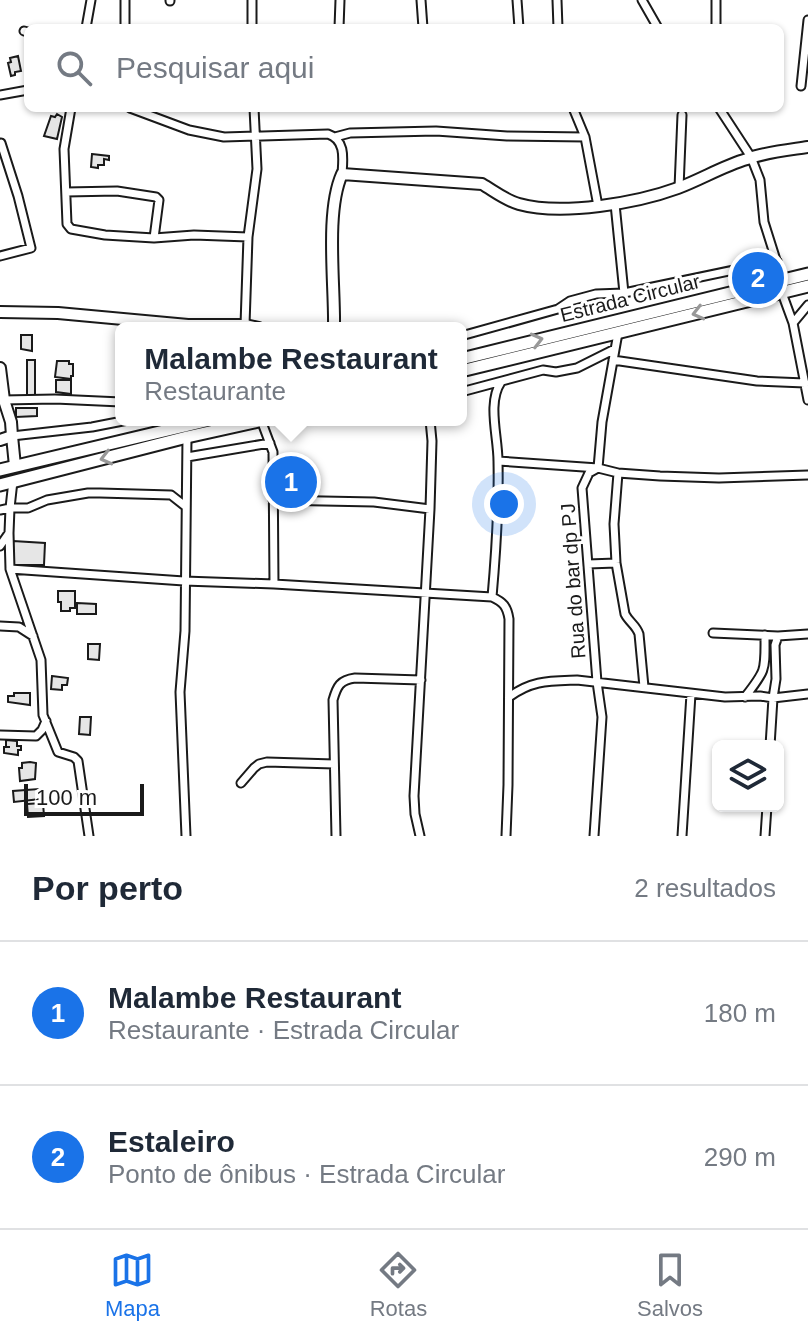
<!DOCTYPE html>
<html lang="pt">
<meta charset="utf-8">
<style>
body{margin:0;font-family:Helvetica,sans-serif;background:#f6f6f7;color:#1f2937}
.controls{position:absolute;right:24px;bottom:24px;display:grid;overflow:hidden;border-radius:12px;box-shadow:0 2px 6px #0004}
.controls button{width:72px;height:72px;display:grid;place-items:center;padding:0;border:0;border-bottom:2px solid #e0e1e3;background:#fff;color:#1f2937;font:40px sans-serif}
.scale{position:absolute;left:24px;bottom:20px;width:120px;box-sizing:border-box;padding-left:8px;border:4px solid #1a1a1a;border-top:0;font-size:22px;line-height:28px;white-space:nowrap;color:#1a1a1a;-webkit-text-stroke:6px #fff;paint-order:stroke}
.you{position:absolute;left:504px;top:504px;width:28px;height:28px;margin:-20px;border:6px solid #fff;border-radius:50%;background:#1a73e8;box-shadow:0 0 0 12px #1a73e833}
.badge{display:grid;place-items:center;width:52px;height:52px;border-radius:50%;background:#1a73e8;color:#fff;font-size:26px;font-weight:700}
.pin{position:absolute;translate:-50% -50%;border:4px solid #fff;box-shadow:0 2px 8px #0006}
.popup{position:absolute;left:115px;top:322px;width:352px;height:104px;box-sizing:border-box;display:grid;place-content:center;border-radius:12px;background:#fff;filter:drop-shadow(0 2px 6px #0005);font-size:26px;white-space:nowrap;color:#747a83}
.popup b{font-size:30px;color:#1f2937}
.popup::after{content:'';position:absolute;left:50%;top:100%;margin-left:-16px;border:16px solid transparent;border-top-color:#fff}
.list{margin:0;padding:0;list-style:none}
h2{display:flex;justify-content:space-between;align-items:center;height:104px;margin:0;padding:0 32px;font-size:34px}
h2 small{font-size:26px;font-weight:400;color:#747a83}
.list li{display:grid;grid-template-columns:52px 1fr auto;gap:24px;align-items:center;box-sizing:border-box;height:144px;padding:0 32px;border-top:2px solid #e0e1e3}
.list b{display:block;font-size:30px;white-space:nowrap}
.list p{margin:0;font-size:26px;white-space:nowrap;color:#747a83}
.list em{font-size:26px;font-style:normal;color:#747a83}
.icon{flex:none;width:44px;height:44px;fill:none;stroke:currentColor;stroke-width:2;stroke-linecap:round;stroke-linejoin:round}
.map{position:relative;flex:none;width:808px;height:836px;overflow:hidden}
.search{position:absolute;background:#fff;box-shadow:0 2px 6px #0004;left:24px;right:24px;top:24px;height:88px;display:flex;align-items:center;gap:20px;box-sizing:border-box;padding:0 28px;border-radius:12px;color:#747a83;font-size:30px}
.sheet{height:392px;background:#fff}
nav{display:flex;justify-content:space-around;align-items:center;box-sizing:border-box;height:112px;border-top:2px solid #e0e1e3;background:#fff;font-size:22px;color:#747a83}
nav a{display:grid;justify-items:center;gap:4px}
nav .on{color:#1a73e8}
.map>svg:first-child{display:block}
.building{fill:#e6e6e6;stroke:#1a1a1a;stroke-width:2}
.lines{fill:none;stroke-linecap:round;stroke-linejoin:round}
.street-casing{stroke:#1a1a1a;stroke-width:11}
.secondary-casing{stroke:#1a1a1a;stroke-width:14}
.primary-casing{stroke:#1a1a1a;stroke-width:15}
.street{stroke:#fff;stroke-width:7}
.secondary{stroke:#fff;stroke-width:10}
.primary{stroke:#fff;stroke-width:11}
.oneway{stroke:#989898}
.labels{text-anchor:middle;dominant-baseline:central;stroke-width:6;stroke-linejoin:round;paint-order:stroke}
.street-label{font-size:20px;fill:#1a1a1a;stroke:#fff}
</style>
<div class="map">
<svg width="808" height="836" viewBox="0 0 808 836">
<rect width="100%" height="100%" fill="#fff"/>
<!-- building -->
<path class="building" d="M18 56 21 71 15 72V75L11 76 8 63 11 62 10 58Z
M57 114 62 117 57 139 44 136 51 116 55 117Z
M92 154 109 156V160L104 159V165H98V168L91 167Z
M21 335H32V351L21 349Z
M27 360H35V395H27Z
M57 361H69V364H73V376H71V379L55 377Z
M56 380H71V394L56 392Z
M16 408H37V416L16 417Z
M13 541 45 543 44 565H12Z
M58 591H75V608H70V611H61V602H58Z
M77 603 96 604V614H77Z
M88 644H100L99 660 88 659Z
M52 676 68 678 67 685H62V690L51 689Z
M14 693H30V705L8 702V696H14Z
M80 717H91L90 735 79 734Z
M6 740 17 741V746H21V750H18V755L4 753V747H10H6Z
M30 762 36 763 35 779 20 781 19 768H22V763Z
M39 789 40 799 14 802 13 791Z
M43 803 44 816 28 817 27 804Z"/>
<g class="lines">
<defs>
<path id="street" d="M125 0V26
M252 0V28
M421 0 423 28
M517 0 519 28
M557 0 558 28
M642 0 658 28
M716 0V28
M170 1V0
M86 28 91 0
M339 28 340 0
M24 31 28 32
M801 86 808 20
M0 95 28 90
M71 108 64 149 67 224 71 229 105 235 154 238 194 235 248 237
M130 108 189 130 224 137 328 134C346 140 343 159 342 174
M573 108 585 137 598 206
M719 108 751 157 760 180 764 222 782 279
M335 137 350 133 436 131 507 136 585 137
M679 188 682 115
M66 192 117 191 156 197 159 200 154 238
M615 204 624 293
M0 256 31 248 18 196 1 143
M782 293 793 323 808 400
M793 323 808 305
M245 325 248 237 257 169 254 108
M461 336 558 309 570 301 596 294 624 293 777 261
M613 360 757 381 805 383
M461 392 543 370 556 372 577 368 615 349
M3 400 55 399 121 402
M261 420 273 452 274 584
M12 436 92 427 128 420
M187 457 270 443
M498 461 598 468 618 473 660 476 719 478 808 475
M618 473 614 524 616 563 625 614C629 622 636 625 639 634L644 687
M13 481 10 508H28L47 500 88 493H100L171 495 185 506
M273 500 374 502 430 509
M0 510 10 508 9 533 0 546
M9 533 10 569 184 581 274 584 492 597C503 602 507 606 509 619L508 785 506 836
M588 564 616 563
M10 569 41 660 43 715 58 752 74 757 78 761 89 836
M492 597C496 552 499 505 498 461 498 436 487 403 501 382
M0 626 19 627 33 636
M713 633 778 636 808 634
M509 697C532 680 549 681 577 680L725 697 760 696 773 698 808 694
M745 697C767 669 765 670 765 635
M0 735 36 736 42 730 46 721
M770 746 773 698 776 679 775 645 778 636
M241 783 254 768 259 764 267 762 334 764
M186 836 180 692 185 631 187 437
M336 836 333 700C337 686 340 680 355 678L421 680
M420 836 415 814 414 796 430 509 432 441 430 420
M594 836 602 717 597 682 582 488 589 473 598 468 602 422 618 333
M682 836 691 694
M765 836 767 806"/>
<path id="secondary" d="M0 312 58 313 188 325H245L259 328
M334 328C335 285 325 212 342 174L482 184C494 191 505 200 519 204 562 216 637 203 678 188 702 179 723 166 747 159 766 152 788 150 808 147
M0 368 4 400 11 422 12 436 0 440
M12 436 15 466"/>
<path id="primary" d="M461 359 808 274
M461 371 808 286
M0 470 210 420
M0 485 187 437 263 420"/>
</defs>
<!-- street casing -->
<use href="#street" class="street-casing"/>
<!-- secondary casing -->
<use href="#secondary" class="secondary-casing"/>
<!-- primary casing -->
<use href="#primary" class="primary-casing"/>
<!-- street -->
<use href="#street" class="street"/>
<!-- secondary -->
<use href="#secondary" class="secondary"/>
<!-- primary -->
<use href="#primary" class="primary"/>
</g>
<!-- one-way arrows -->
<defs><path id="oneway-chevron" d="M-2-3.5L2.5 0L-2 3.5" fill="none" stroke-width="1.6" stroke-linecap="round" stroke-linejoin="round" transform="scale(2)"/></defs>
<g class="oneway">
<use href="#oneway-chevron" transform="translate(698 313) rotate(166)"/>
<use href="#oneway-chevron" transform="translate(537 340) rotate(-14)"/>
<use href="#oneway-chevron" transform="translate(106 458) rotate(166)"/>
</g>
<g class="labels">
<!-- street labels -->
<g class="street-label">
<text transform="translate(630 298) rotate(-14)">Estrada Circular</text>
<text transform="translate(573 581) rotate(-94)">Rua do bar dp PJ</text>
</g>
</g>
</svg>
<div class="controls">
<button><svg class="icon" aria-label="layers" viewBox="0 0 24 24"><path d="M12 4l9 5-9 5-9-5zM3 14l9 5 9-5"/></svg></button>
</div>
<div class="scale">100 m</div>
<div class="you"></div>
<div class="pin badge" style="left:291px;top:482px">1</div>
<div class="popup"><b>Malambe Restaurant</b>Restaurante</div>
<div class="pin badge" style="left:758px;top:278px">2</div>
<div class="search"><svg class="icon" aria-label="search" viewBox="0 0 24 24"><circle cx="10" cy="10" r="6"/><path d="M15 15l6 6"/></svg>Pesquisar aqui</div>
</div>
<section class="sheet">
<h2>Por perto<small>2 resultados</small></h2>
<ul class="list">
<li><span class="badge">1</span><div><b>Malambe Restaurant</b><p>Restaurante · Estrada Circular</p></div><em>180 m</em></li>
<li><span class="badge">2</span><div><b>Estaleiro</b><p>Ponto de ônibus · Estrada Circular</p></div><em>290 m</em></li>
</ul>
</section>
<nav>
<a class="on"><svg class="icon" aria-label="map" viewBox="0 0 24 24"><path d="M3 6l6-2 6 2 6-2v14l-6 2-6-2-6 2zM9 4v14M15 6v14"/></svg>Mapa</a>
<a><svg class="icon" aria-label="directions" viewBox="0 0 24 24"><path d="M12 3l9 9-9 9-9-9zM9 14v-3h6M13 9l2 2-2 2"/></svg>Rotas</a>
<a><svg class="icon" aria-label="saved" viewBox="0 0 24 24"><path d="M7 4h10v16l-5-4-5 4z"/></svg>Salvos</a>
</nav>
